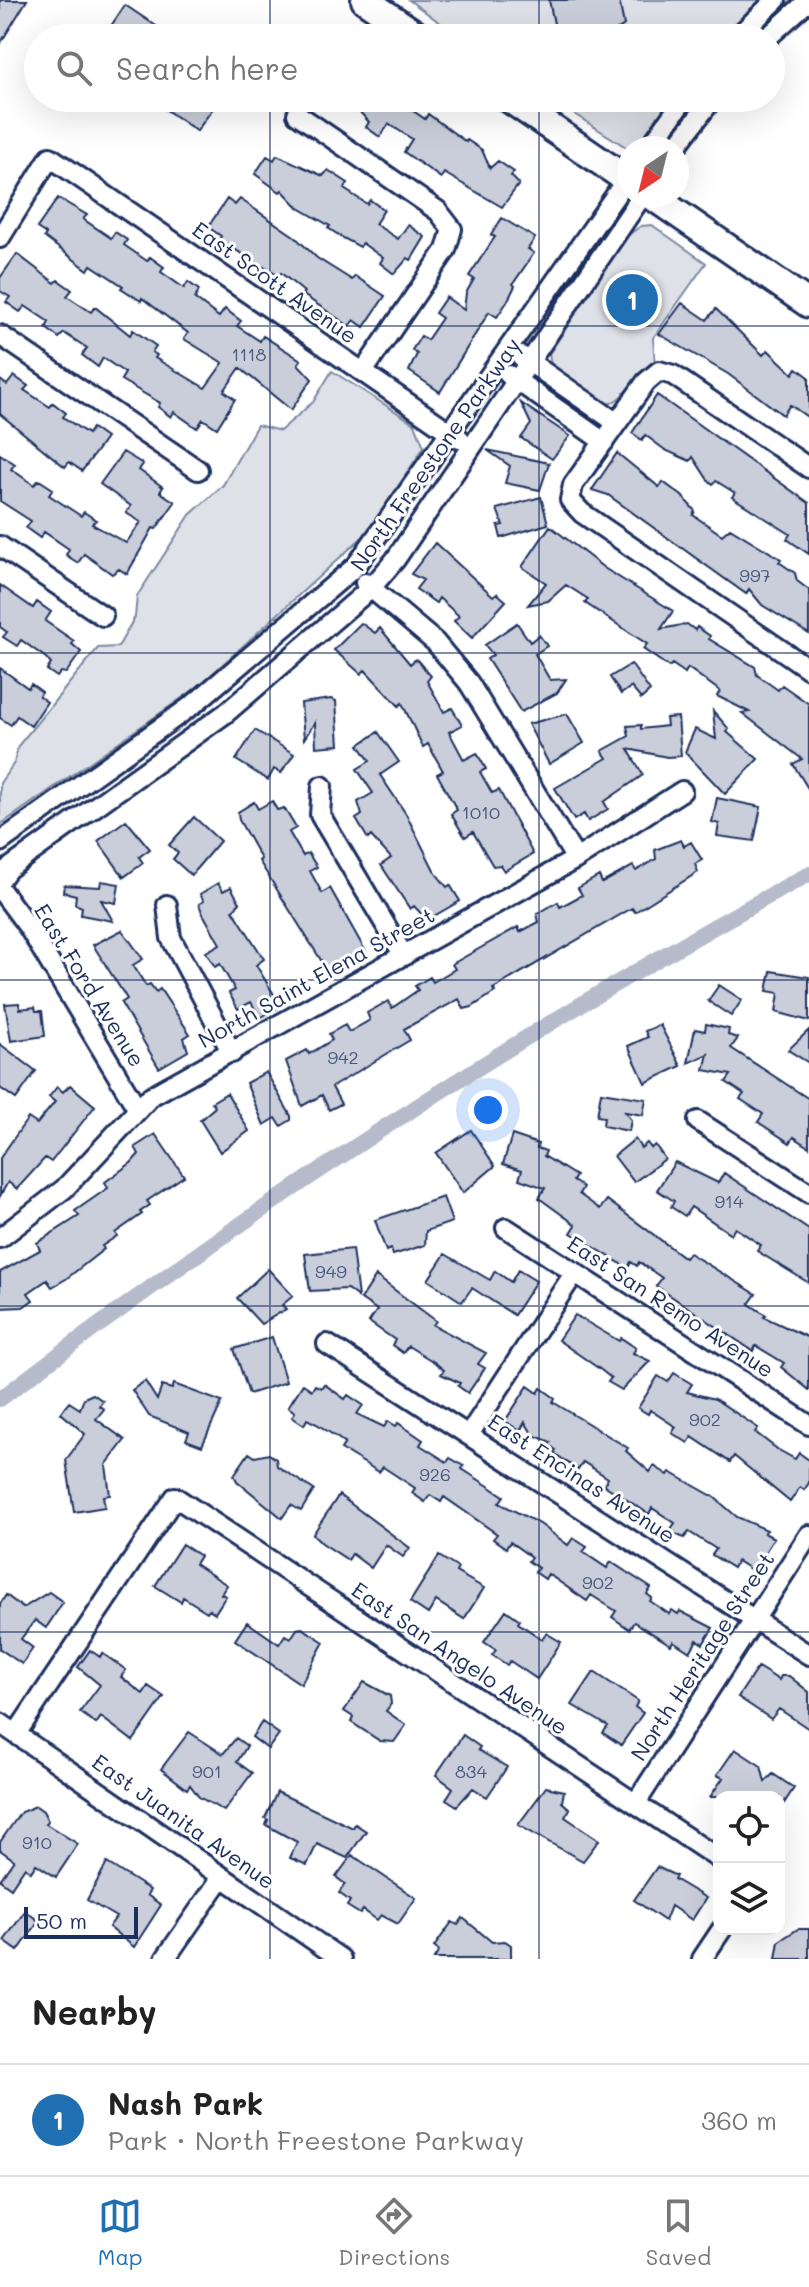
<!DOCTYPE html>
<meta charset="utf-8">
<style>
body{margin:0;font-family:Mali,sans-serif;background:#f2f2f2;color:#222}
.controls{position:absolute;right:24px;bottom:24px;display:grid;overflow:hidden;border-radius:16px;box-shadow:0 8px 32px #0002}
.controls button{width:72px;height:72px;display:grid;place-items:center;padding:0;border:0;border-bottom:2px solid #e0e0e0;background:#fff;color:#222;font:40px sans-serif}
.compass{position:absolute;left:617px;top:136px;width:72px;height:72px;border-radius:50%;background:#fff;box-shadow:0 8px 32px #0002;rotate:215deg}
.scale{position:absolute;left:24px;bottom:20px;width:114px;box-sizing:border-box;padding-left:8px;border:4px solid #1b2f5e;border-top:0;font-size:22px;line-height:28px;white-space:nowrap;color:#1b2f5e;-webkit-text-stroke:6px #fff;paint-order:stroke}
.you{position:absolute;left:488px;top:1110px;width:28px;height:28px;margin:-20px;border:6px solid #fff;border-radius:50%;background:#1a73e8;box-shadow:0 0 0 12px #1a73e833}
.badge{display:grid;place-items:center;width:52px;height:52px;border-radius:50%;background:#1f6fb2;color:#fff;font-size:26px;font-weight:700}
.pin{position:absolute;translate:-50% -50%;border:4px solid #fff;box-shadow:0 2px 8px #0006}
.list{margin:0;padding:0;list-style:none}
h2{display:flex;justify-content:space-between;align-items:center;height:104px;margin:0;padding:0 32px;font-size:34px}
h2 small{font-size:26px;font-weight:400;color:#767676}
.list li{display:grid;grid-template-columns:52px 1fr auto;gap:24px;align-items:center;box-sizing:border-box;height:112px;padding:0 32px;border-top:2px solid #e0e0e0}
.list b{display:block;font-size:30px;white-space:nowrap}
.list p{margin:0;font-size:26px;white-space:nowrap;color:#767676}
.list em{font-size:26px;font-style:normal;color:#767676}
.icon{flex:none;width:44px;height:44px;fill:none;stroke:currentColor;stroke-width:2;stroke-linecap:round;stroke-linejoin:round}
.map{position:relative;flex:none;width:809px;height:1959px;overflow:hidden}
.search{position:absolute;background:#fff;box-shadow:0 8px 32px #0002;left:24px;right:24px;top:24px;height:88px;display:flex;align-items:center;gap:20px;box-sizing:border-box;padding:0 28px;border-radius:44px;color:#767676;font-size:30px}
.sheet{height:216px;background:#fff}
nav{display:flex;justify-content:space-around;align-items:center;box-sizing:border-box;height:112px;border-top:2px solid #e0e0e0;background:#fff;font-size:22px;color:#767676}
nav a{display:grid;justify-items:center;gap:4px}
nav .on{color:#1f6fb2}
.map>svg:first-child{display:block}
.green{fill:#dee1e7;stroke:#7c88a2;stroke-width:2}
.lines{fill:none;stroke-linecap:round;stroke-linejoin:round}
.canal{stroke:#b5bbca;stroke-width:16}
.building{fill:#caceda;stroke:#1b2f5e;stroke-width:2}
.street-casing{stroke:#1b2f5e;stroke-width:24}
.secondary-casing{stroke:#1b2f5e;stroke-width:32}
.street{stroke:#fff;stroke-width:18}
.secondary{stroke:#fff;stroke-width:26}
.grid{fill:none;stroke:#1b2f5e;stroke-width:2;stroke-opacity:0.55}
.labels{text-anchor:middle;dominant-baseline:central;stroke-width:6;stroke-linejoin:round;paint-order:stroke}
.number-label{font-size:18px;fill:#47577d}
.street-label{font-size:22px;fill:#1b2f5e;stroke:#fff}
</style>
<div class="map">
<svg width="809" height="1959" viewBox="0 0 809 1959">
<rect width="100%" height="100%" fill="#fff"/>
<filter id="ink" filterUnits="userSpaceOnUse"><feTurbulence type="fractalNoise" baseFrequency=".0125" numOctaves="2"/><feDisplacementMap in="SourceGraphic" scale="16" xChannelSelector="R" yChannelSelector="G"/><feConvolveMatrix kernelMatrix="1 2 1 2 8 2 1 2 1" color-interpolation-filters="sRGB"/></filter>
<g filter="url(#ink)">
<!-- green -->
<path class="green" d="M409 0H765L727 38H461Z
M549 98H678L641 146 629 149Z
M652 225 706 263 653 338 655 364C632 372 628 402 603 405L552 370 549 354 627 236 641 226Z
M332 371 415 424 424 447 369 531 199 686 0 825V783L14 763 18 746 98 648 118 647 135 617 137 596 190 515 223 485 257 425 280 431 313 402Z"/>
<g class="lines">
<!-- canal -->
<path class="canal" d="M0 1399C256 1204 526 1028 809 874"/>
</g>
<!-- building -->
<path class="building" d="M0 0H27L0 44Z
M549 0H619L624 25 606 38H557Z
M125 5 174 38H103Z
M149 98H220L197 131Z
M363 98H407L403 104 425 119 428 114 466 142 467 140 482 150 490 168 498 161 514 172 511 176 519 184 502 207 444 173 441 178 404 152 412 139 389 124 380 137 366 127 369 122 356 108Z
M277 155 323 176 328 170 348 183 344 189 367 204 370 200 384 210 375 224 398 239 408 225 425 237 411 260 408 258 394 274 380 263 383 258 362 243 360 247 343 238 328 228 330 226 299 208 282 190 280 192 255 174 267 156 274 160Z
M58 198 87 215 83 219 111 238 115 232 127 240 124 245 147 261 150 257 164 267 161 272 184 288 188 282 199 290 195 299 219 317 225 309 241 321 237 326 260 341 263 336 301 360 298 364 312 379 291 410 240 368 224 391 235 399 217 428 203 419 197 428 174 412 171 417 158 407 160 403 121 380 125 373 103 358 98 367 82 355 87 348 64 333 59 338 46 328 49 322 25 306 20 312 6 302 10 297 0 291V278L17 254 55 283 58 280 72 290 67 296 91 312 95 307 130 335 133 330 156 346 152 352 157 355 155 358 205 388 223 363 184 339 188 333 142 298 141 301 121 288 123 286 91 265 88 270 44 237 46 234 37 228Z
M227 199 235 205 240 199 294 236 317 258 352 280 355 276 385 296 364 327 354 320 349 326 302 294 304 292 281 273 279 276 219 240 221 236 208 227Z
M502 218 535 238 528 249 534 253 513 284 515 286 507 302 497 317 489 312 440 392 409 371 417 354 412 350 421 336 427 340 442 318 435 313 446 297 464 310 466 293 474 279 469 276 495 237 491 235Z
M682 303 707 320 716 309 763 355 768 350 793 374 797 368 809 377V418L790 405 783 415 728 374 659 334Z
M14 376 28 386 24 390 50 407 53 403 66 413 63 417 88 434 92 428 106 438 82 471 69 462 65 467 0 414V380L7 385Z
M657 395 809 503V554L787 539 790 534 732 497 735 493 716 481 713 484 708 480 693 457 690 461 665 450 645 435 642 440 632 433Z
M521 403 570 436 552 459 521 438 531 424Z
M487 450 549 463 540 490 505 483 510 466Z
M123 452 143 464 139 470 163 487 160 492 175 502 156 529 153 528 127 574 119 569 112 574 84 554 78 563 66 555 69 549 44 532 40 538 26 528 31 521 0 501V454L15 464 11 469 34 485 39 480 53 489 49 495 81 516 84 512 96 520 92 524 126 543 141 522 126 513 131 506 100 484Z
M617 453 659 487 663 482 682 496 695 511 693 515 722 535 730 528 781 559 779 562 795 573 797 581 809 590V634L762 605 749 589 746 594 608 495 592 490Z
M541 497 548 524 501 538 498 526 503 525 497 509Z
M550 526 604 568 673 611 661 629 687 624 695 630 697 627 710 636 709 639 755 667 757 675 778 690 782 685 809 704V790L793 764 802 759 742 713 749 712 717 696 720 691 688 668 685 673 672 664 669 667 643 649 647 644 585 603 588 599 566 585 548 601 528 605 546 583 522 567Z
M435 543 493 596 497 593 506 601 472 638 454 621 459 616 439 598 436 603 416 589 423 580 411 574Z
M0 585 33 608 37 602 51 612 45 621 74 641 72 644 81 652 66 673 61 672 57 677 47 670 51 664 46 658 21 640 17 646 3 637 7 632 0 627Z
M361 623 375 633 380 628 410 664 416 659 431 676 427 681 444 712 452 708 462 725 449 732 464 760 477 753 486 769 480 772 492 793 499 790 533 854 504 871 500 865 493 866 473 832 465 837 451 814 457 810 437 774 443 771 428 744 423 747 402 703 399 706 365 670 361 674 334 650Z
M517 623 530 642 539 635 547 646 535 654 550 680 566 679 557 693 521 712 487 659 493 655 485 645Z
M631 664 650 691 641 699 631 687 621 694 610 677Z
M0 668 28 688 31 684 42 692 39 696 47 702 31 726 17 716 11 725 0 718Z
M331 699 336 701 339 745 316 747 315 722 304 739 301 703Z
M713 711 729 729 727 732 758 759 725 794 685 752 695 729 716 739Z
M567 714 584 743 549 764 528 724Z
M678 717 681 756 667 757 628 749 643 775 604 802 608 809 588 821 584 814 574 820 555 788 607 758 602 751 629 736 627 726 641 725V729L667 726 666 718Z
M255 730 294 754 281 773 274 769 268 780 236 760Z
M378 732 399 762 380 775 406 814 435 872 447 887 450 885 460 901 427 920 414 906 410 909 381 865 391 858 371 836 368 839 356 819 362 815 358 802 373 793 357 769 370 761 359 745Z
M717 798 761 807 754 841 717 836 719 824 712 822Z
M272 801 277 810 284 808 296 828 289 832 303 856 308 853 317 867 310 871 322 893 330 888 366 952 329 973 259 861 261 859 239 820 238 812 254 802 258 809Z
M194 817 220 841 191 875 173 859 178 853 169 845Z
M126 820 150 849 139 857 143 863 124 877 98 841Z
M681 840 684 846 691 842 702 860 695 864 698 872 635 912 632 908 493 989 495 992 472 1007 464 1009 459 999 404 1029 410 1040 332 1087 341 1104 329 1110 322 1095 302 1106 286 1061 307 1050 309 1054 332 1040 329 1034 345 1025 349 1032 370 1020 367 1013 388 1001 392 1008 418 990 415 986 430 977 433 982 455 969 452 964 518 927 520 932 539 922 537 914 558 902 560 907 582 895 578 888 599 876 602 883 633 866 636 871 656 859 655 850Z
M101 881 119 884 116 903 101 900 113 921 81 915 82 907 75 904 76 895 63 892 64 885 100 887Z
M218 883 223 891 231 887 240 903 233 910 264 959 256 965 281 1006 260 1018 251 1002 238 1009 229 993 235 990 220 964 215 967 206 952 220 944 202 912 199 904 204 901 200 894Z
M122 930 143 959 133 965 146 986 150 984 156 992 160 989 190 1034 184 1038 188 1051 159 1068 121 1003 127 999 93 945Z
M771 971 809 977V1021L776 1012 779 993 767 991Z
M719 985 742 1000 731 1016 708 1001Z
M19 1003 20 1009 35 1007 36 1011H42L45 1036 11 1041 5 1004Z
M706 1024 729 1029 728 1035 738 1038 731 1048 809 1099V1147L794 1137 790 1143 758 1122 763 1114 740 1099 744 1094 726 1082 731 1075 704 1070 708 1054 688 1063 695 1029 705 1031Z
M660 1025 681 1066 645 1083 628 1046 648 1037 645 1031Z
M809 1030V1063L788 1050Z
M0 1044 36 1071 16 1099 0 1088Z
M266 1072 291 1116V1120L281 1126 276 1118 264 1125 246 1083Z
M70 1085 95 1106 51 1162 45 1158 17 1189 8 1182 0 1196V1158L28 1118 37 1124 55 1102 49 1097 57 1087 63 1092Z
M601 1092 646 1099 643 1115 625 1112 631 1120 629 1131 603 1126 604 1117 597 1116Z
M227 1093 249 1131 220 1152 200 1120 215 1107 212 1102Z
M471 1130 495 1166 463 1193 436 1153Z
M155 1134 184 1176 147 1201 150 1205 140 1212 142 1214 115 1233 117 1236 102 1246 104 1249 66 1279 52 1287 47 1280 28 1293 33 1300 23 1307 0 1308V1272L40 1250 37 1243 79 1216 75 1211 108 1188 105 1182 131 1163 139 1154 135 1147Z
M512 1135 538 1144 537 1148 546 1151 544 1156 576 1176 573 1181 583 1187 579 1194 600 1209 607 1200 685 1258 689 1253 756 1294 749 1304 766 1315 764 1317 809 1338V1390L781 1367 784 1363 756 1346 753 1351 656 1286 662 1278 639 1262 637 1266 631 1262 628 1268 571 1233 576 1225 539 1198 545 1188 519 1179 522 1170 503 1164Z
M635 1139 641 1148 647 1143 651 1148 655 1145 665 1159 634 1182 614 1156Z
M675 1162 718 1183 724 1173 809 1230V1283L757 1251 761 1245 735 1228 731 1234 691 1207 685 1216 671 1207 674 1201 657 1190Z
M443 1197 452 1222 426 1231 425 1245 393 1255 391 1249 386 1251 375 1220Z
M352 1249 358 1297 347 1289 310 1291 305 1254Z
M445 1254 490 1280 495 1271 511 1282 518 1270 536 1281 514 1315 472 1288 462 1302 428 1280Z
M268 1269 293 1296 282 1305 286 1309 261 1324 237 1298Z
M376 1276 436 1321 433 1325 486 1353 478 1364 485 1368 468 1393 458 1386 460 1383 441 1374 444 1370 434 1362 408 1346 403 1353 392 1345 395 1340 369 1322 377 1310 361 1299Z
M575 1315 619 1341 621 1338 636 1348 633 1353 650 1361 622 1390 608 1382 611 1378 601 1370 558 1340Z
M272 1337 286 1382 249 1394 234 1349Z
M674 1373 692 1384 687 1392 715 1399 758 1428 755 1432 777 1449 795 1459 799 1453 809 1460V1483L804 1490 800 1487 790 1502 734 1456 730 1462 692 1437 688 1443 672 1433 676 1427 650 1410 648 1414 638 1408 658 1376 668 1382Z
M145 1381 157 1400 162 1386 172 1389 174 1384 222 1402 202 1446 186 1440 189 1432 149 1416 132 1390Z
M303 1384 312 1390 315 1385 321 1388 324 1384 345 1399 348 1395 363 1405 357 1414 384 1427 388 1421 396 1426 398 1423 423 1440 420 1445 447 1462 450 1458 464 1466 462 1469 504 1496 499 1503 540 1524 568 1545 573 1538 587 1547 583 1552 607 1568 611 1562 645 1584 651 1588 647 1594 652 1598 650 1601 669 1614 672 1610 678 1614 680 1611 713 1628 703 1644 697 1640 690 1652 673 1641 671 1645 634 1622 629 1629 612 1617 616 1611 591 1595 587 1601 548 1574 545 1579 535 1572 538 1568 528 1561 531 1557 510 1542 506 1548 493 1539 497 1534 444 1497 441 1502 430 1495 425 1502 412 1493 415 1488 383 1467 379 1472 341 1449 345 1443 317 1424 307 1419 304 1425 292 1417 295 1412 288 1407Z
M528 1386 538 1393 541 1388 555 1398 553 1402 628 1448 626 1451 650 1472 654 1466 668 1475 670 1472 714 1497 737 1517 767 1530 764 1533 774 1538 753 1571 737 1561 733 1568 712 1555 716 1549 689 1532 684 1538 675 1534 671 1529 675 1523 652 1508 649 1514 604 1485 608 1478 583 1462 578 1470 554 1453 556 1450 549 1445 551 1442 533 1435 525 1422 520 1431 505 1421Z
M93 1394 103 1401 99 1406 104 1409 96 1419 125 1440 106 1465 110 1495 103 1496 105 1507 74 1512 66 1460 85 1434 61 1413 69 1402 80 1409 84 1398Z
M249 1453 255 1457 269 1454 276 1459 277 1466 314 1490 301 1511 291 1505 282 1518 237 1481 234 1475Z
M339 1495 410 1548 403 1557 386 1545 371 1568 352 1554 348 1560 322 1543 313 1534Z
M182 1544 200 1556 195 1564 227 1585 221 1594 226 1596 215 1613 209 1609 207 1612 183 1597 181 1602 155 1586Z
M439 1556 458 1568 456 1572 484 1588 464 1619 436 1601 428 1614 410 1602Z
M49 1592 63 1602 46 1628 35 1620 21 1639 33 1648 22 1664 0 1649V1604L6 1595 23 1608Z
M506 1610 520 1620 518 1623 542 1639 546 1633 561 1642 537 1679 510 1661 507 1665 492 1655 496 1650 484 1642Z
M247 1622 279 1644 285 1635 291 1638 297 1629 302 1628 324 1642 301 1684 235 1640Z
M90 1650 100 1657 102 1653 126 1670 121 1677 143 1694 148 1686 164 1697 133 1741 101 1717 96 1724 80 1712 100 1685 78 1667Z
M758 1667 779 1680 781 1676H789L809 1692V1729L779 1709 771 1719 738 1697Z
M594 1672 638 1701 635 1707 643 1713 621 1745 603 1733 608 1726 572 1705Z
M364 1682 390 1696 391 1704 386 1711 406 1725 394 1742 380 1741 351 1722 353 1717 344 1711Z
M262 1722 279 1734 268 1749 252 1737Z
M189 1732 223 1754 236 1738 247 1746 237 1762 252 1773 224 1811 199 1797 190 1785 187 1789 161 1769Z
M463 1735 480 1747 478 1750 507 1767 487 1797 473 1788 457 1806 446 1799 453 1788 436 1775Z
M735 1749 761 1766 765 1782 773 1774 794 1788 779 1811V1797H710L723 1778 717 1775Z
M546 1787 564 1791 562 1802 570 1809 565 1817 599 1840 583 1861 518 1825Z
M277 1792 353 1828 355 1824 366 1831 347 1858 317 1844 307 1865 290 1858 297 1842 266 1825 268 1820 265 1818Z
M36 1806 43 1811 48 1821 46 1824 78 1844 56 1877 36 1864 31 1872 25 1867 11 1888 0 1880 14 1860 0 1850V1842L21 1812Z
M352 1855 416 1898 398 1924 381 1915 377 1920 363 1910 360 1914 347 1906 350 1901 339 1893 345 1884 336 1877Z
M107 1863 150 1890 147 1895 161 1905 134 1947 109 1927 116 1917 87 1900Z
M657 1867 676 1876 674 1879 706 1898 692 1920 671 1906 665 1921 634 1900Z
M25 1911 39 1921 18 1951 4 1941Z
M463 1918 492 1942 505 1941 511 1945V1959H434L439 1951 434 1947 452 1922 458 1925Z
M798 1929H809V1959H776L779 1941Z"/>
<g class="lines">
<defs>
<path id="street" d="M736 38 776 0
M767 38 809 0
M297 114 438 211 452 229 446 250 363 372
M649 148 685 98
M675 148 713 98
M0 238 50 157 460 439
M0 335 198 470
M521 356 617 423
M509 375 604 442
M809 468 673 375 659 371 646 382 573 485 570 500 582 513 809 669
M0 546 103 616
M365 583 435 642 469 683 576 859
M322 786 320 815 404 956
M0 842 194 704 356 566 629 176
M0 880 8 869 226 713 371 588 395 560 642 196
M0 889 29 928 137 1108
M167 905 171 938 232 1053
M698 1121 809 1193
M506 1228 809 1425
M0 1238 64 1189 151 1096 576 859 682 791
M327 1344 809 1655
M470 1433 575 1272
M0 1723 341 1959
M16 1734 175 1497 719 1859
M636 1803 809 1535
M165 1959 222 1877
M702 1959 722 1929"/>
<path id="secondary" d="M365 0 421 38
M508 98 629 181
M652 196 809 304"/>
</defs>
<!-- street casing -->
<use href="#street" class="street-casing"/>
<!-- secondary casing -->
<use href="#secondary" class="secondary-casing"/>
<!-- street -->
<use href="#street" class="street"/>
<!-- secondary -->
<use href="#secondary" class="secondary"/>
</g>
</g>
<!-- grid -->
<path class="grid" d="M270 0V38M539 0V38M270 98V1959M539 98V1959M0 326H809M0 653H809M0 980H809M0 1306H809M0 1632H809"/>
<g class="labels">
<!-- number labels -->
<g class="number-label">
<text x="249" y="354">1118</text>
<text x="755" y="575">997</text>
<text x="481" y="812">1010</text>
<text x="343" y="1057">942</text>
<text x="729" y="1201">914</text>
<text x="331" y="1271">949</text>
<text x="705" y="1419">902</text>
<text x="435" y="1474">926</text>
<text x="598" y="1582">902</text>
<text x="207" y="1771">901</text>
<text x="471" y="1771">834</text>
<text x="37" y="1842">910</text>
</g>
<!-- street labels -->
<g class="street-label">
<text transform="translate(275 282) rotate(35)">East Scott Avenue</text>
<text transform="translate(435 454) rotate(-55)">North Freestone Parkway</text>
<text transform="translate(316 977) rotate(-29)">North Saint Elena Street</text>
<text transform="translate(90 985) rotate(58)">East Ford Avenue</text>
<text transform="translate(671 1306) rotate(33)">East San Remo Avenue</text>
<text transform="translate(582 1478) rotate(33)">East Encinas Avenue</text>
<text transform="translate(702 1656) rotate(-57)">North Heritage Street</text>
<text transform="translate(460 1658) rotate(34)">East San Angelo Avenue</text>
<text transform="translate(184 1821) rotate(35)">East Juanita Avenue</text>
</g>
</g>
</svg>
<div class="controls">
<button><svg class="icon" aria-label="locate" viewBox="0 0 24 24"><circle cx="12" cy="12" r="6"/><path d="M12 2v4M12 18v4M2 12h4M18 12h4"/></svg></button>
<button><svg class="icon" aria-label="layers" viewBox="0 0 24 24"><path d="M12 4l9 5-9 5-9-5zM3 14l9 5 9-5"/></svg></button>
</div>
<svg class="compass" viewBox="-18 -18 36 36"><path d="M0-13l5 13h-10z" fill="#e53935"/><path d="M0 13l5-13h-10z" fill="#767676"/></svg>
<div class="scale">50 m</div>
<div class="you"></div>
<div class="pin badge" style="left:632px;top:300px">1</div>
<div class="search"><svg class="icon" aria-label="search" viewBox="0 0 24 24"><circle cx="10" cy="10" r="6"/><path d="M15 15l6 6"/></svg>Search here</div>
</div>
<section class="sheet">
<h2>Nearby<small></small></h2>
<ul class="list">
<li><span class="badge">1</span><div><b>Nash Park</b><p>Park · North Freestone Parkway</p></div><em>360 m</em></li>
</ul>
</section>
<nav>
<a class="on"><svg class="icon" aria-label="map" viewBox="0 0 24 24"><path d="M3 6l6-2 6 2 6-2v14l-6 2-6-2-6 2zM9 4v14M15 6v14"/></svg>Map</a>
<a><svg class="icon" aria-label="directions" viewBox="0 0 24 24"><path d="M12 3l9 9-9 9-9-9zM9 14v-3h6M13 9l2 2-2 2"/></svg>Directions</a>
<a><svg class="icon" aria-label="saved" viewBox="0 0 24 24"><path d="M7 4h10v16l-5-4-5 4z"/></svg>Saved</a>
</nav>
